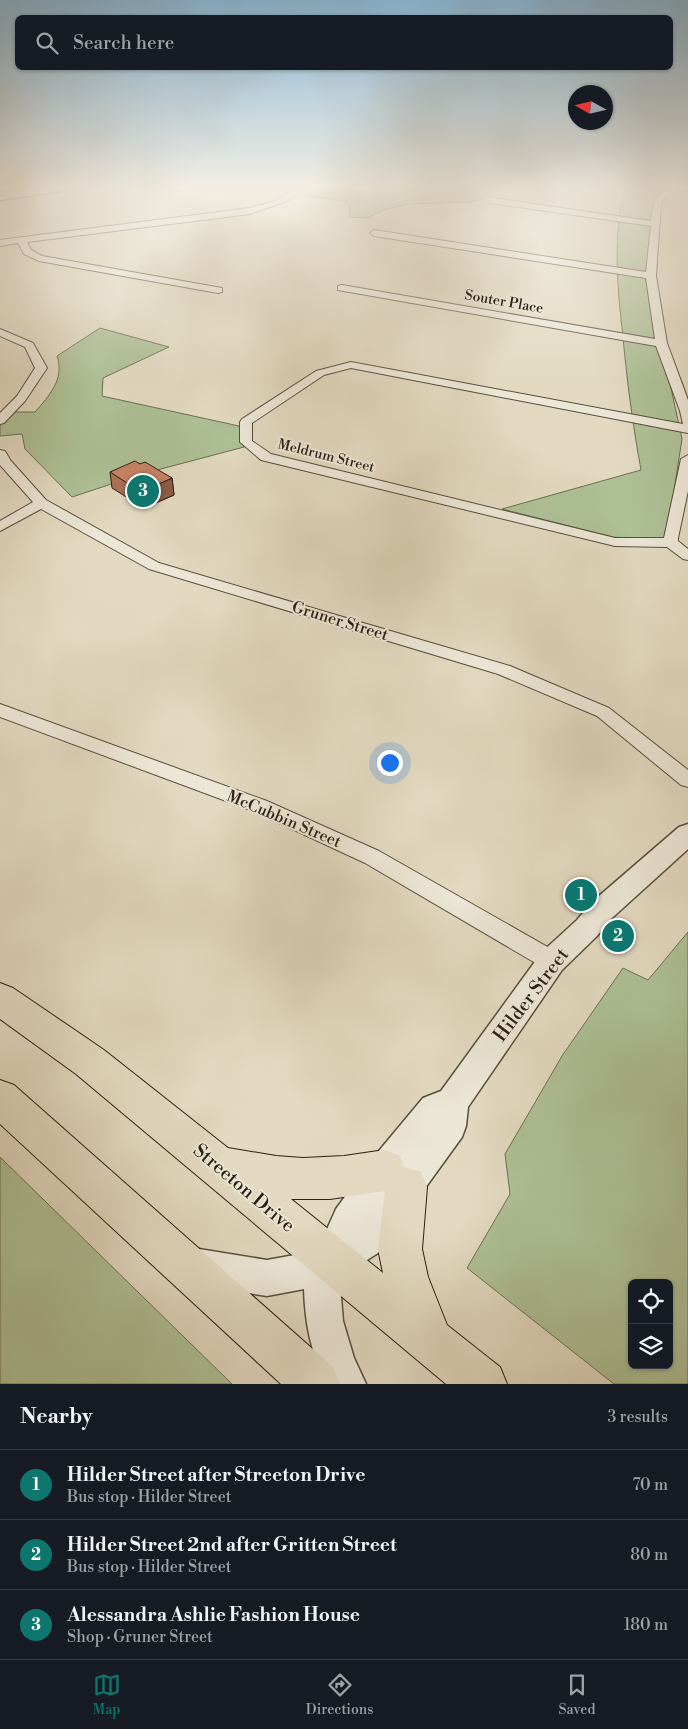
<!DOCTYPE html>
<meta charset="utf-8">
<style>
body{margin:0;font-family:"Libre Bodoni",serif;background:#20242c;color:#f1f3f6}
.controls{position:absolute;right:15px;bottom:15px;display:grid;overflow:hidden;border-radius:8px;box-shadow:0 1px 4px #0004}
.controls button{width:45px;height:45px;display:grid;place-items:center;padding:0;border:0;border-bottom:1px solid #363941;background:#171b24;color:#f1f3f6;font:25px sans-serif}
.compass{position:absolute;left:568px;top:85px;width:45px;height:45px;border-radius:50%;background:#171b24;box-shadow:0 1px 4px #0004;rotate:278deg}
.you{position:absolute;left:389px;top:762px;width:18px;height:18px;margin:-12px;border:4px solid #fff;border-radius:50%;background:#1a73e8;box-shadow:0 0 0 8px #1a73e833}
.badge{display:grid;place-items:center;width:32px;height:32px;border-radius:50%;background:#0f766e;color:#fff;font-size:16px;font-weight:700}
.pin{position:absolute;translate:-50% -50%;border:2px solid #fff;box-shadow:0 1px 5px #0006}
.list{margin:0;padding:0;list-style:none}
h2{display:flex;justify-content:space-between;align-items:center;height:65px;margin:0;padding:0 20px;font-size:21px}
h2 small{font-size:16px;font-weight:400;color:#9ea1a6}
.list li{display:grid;grid-template-columns:32px 1fr auto;gap:15px;align-items:center;box-sizing:border-box;height:70px;padding:0 20px;border-top:1px solid #363941}
.list b{display:block;font-size:19px;white-space:nowrap}
.list p{margin:0;font-size:16px;white-space:nowrap;color:#9ea1a6}
.list em{font-size:16px;font-style:normal;color:#9ea1a6}
.icon{flex:none;width:28px;height:28px;fill:none;stroke:currentColor;stroke-width:2;stroke-linecap:round;stroke-linejoin:round}
.map{position:relative;flex:none;width:688px;height:1384px;overflow:hidden}
.search{position:absolute;background:#171b24;box-shadow:0 1px 4px #0004;left:15px;right:15px;top:15px;height:55px;display:flex;align-items:center;gap:12px;box-sizing:border-box;padding:0 18px;border-radius:8px;color:#9ea1a6;font-size:19px}
.sheet{height:275px;background:#171b24}
nav{display:flex;justify-content:space-around;align-items:center;box-sizing:border-box;height:70px;border-top:1px solid #363941;background:#171b24;font-size:14px;color:#9ea1a6}
nav a{display:grid;justify-items:center;gap:2px}
nav .on{color:#0f766e}
.map>svg:first-child{display:block}
.green{fill:#aec096;stroke:#6c7054;fill-rule:evenodd}
.lines{fill:none;stroke-linecap:round;stroke-linejoin:round}
.minor-casing{stroke:#584e3e;stroke-width:2}
.tertiary-casing{stroke:#584e3e;stroke-width:3}
.secondary-casing{stroke:#2a2012;stroke-width:3}
.primary-casing{stroke:#2a2012;stroke-width:2}
.minor{fill:#ece6d6;fill-rule:evenodd}
.tertiary{fill:#ece6d6;fill-rule:evenodd}
.secondary{fill:#ece6d6;fill-rule:evenodd}
.primary{fill:#e2d9c0;fill-rule:evenodd}
.wall{fill:#ad7259;stroke:#2a2012}
.shaded-wall{fill:#8d5c49;stroke:#2a2012}
.building{fill:#c98468;stroke:#2a2012}
.labels{text-anchor:middle;dominant-baseline:central;stroke-width:4;stroke-linejoin:round;paint-order:stroke}
.far-street-label{font-size:14px;fill:#2a2012;stroke:#ece6d6}
.street-label{font-size:16px;fill:#2a2012;stroke:#ece6d6}
.near-street-label{font-size:19px;fill:#2a2012;stroke:#ece6d6}
</style>
<div class="map">
<svg width="688" height="1384" viewBox="0 0 688 1384">
<rect width="100%" height="100%" fill="#e2d9c0"/>
<filter id="stains"><feTurbulence type="fractalNoise" baseFrequency=".004" numOctaves="4"/><feColorMatrix values="0 0 0 0 .2 0 0 0 0 .09 0 0 0 0 .02 0 0 0 .5 -.17"/></filter>
<radialGradient id="worn" r=".72"><stop offset=".6" stop-color="#630" stop-opacity="0"/><stop offset="1" stop-color="#630" stop-opacity=".3"/></radialGradient>
<!-- green -->
<path class="green" d="M307 188H468L483 199 470 202 408 204 387 209 367 218 350 217 349 205 342 201 302 195Z
M624 188H677L661 193 651 225 647 277 682 439 666 542 613 537 502 509 641 470C633 426 627 382 623 337 617 285 613 240 624 188Z
M100 328 169 347 103 378 102 396 239 426 244 447 142 474 72 497 25 449 22 434 0 436V412H35C49 396 65 379 57 356Z
M688 932V1384H614L467 1268 510 1194 505 1154 562 1056 623 968 648 980ZM632 1283H669V1365H632Z
M0 1157 232 1384H0Z"/>
<g class="lines">
<defs>
<path id="minor" d="M297 188H306L287 201 250 214 27 242 31 250 42 256 222 288V292L218 293 39 261 24 254 18 243 0 246V240L250 208 275 201Z
M468 188H478L492 198 651 221C654 194 659 188 687 188L665 197 661 203 656 276 667 343 688 400V433L351 368 324 375 252 423V441L271 454 615 538H664L681 459 688 455V491L678 538V541L688 549V560L683 559 667 547 615 546 261 460 240 442V422L242 419 316 371 351 362 683 424 680 411 656 346 338 290V286L342 285 655 339 646 278 374 236 370 233 374 230 646 272 651 226 490 203Z
M0 329 33 343 47 368 25 401 4 423 0 424V413L17 396 35 368 25 347 0 336Z
M0 450 5 451 11 461 46 500 159 563 510 666 609 708 688 770V787L681 785 597 716 498 674 149 569 41 509 0 531V521L33 502 0 465Z
M0 704 267 801 379 851 560 954 563 961 560 968 552 970 544 968 365 863 253 811 0 717Z"/>
<path id="tertiary" d="M688 824V849L612 918 597 936 562 970 468 1107 466 1126 462 1137 378 1253 345 1274 340 1285 343 1321 354 1358 366 1384H326C311 1352 305 1324 304 1289L267 1296 193 1284 180 1279 175 1266 180 1253 193 1248 267 1260 300 1254 319 1247 336 1209 373 1158 423 1098 441 1091 542 952 577 920 592 902 679 827Z"/>
<path id="secondary" d="M33 188H68L62 191 0 200V192Z"/>
<path id="primary" d="M0 983 13 988 104 1050 228 1148 276 1156 303 1158 344 1156 385 1150 400 1156 404 1167 421 1172 427 1187 422 1249 428 1277 447 1325 500 1367 507 1384H446L76 1074 0 1019ZM385 1191 378 1249 383 1273 291 1199H330Z
M0 1080 14 1085 333 1367 340 1384H281L0 1124Z"/>
</defs>
<!-- minor casing -->
<use href="#minor" class="minor-casing"/>
<!-- tertiary casing -->
<use href="#tertiary" class="tertiary-casing"/>
<!-- secondary casing -->
<use href="#secondary" class="secondary-casing"/>
<!-- primary casing -->
<use href="#primary" class="primary-casing"/>
<!-- minor -->
<use href="#minor" class="minor"/>
<!-- tertiary -->
<use href="#tertiary" class="tertiary"/>
<!-- secondary -->
<use href="#secondary" class="secondary"/>
<!-- primary -->
<use href="#primary" class="primary"/>
</g>
<!-- wall -->
<path class="wall" d="M140 464 172 478 174 495 144 508 112 488 110 472Z"/>
<!-- shaded-wall -->
<path class="shaded-wall" d="M172 478 174 495 144 508 141 492Z"/>
<!-- building -->
<path class="building" d="M135 461 140 464 145 462 172 478 141 492 110 472Z"/>
<!-- sky -->
<linearGradient id="sky" x2="0" y2="1"><stop stop-color="#88b6d6"/><stop offset="0.49" stop-color="#f2eee3"/><stop offset="1" stop-color="#f2eee3" stop-opacity="0"/></linearGradient>
<rect width="688" height="382" fill="url(#sky)"/>
<g class="labels">
<!-- far-street labels -->
<g class="far-street-label">
<text transform="translate(504 302) rotate(10)">Souter Place</text>
<text transform="translate(326 456) rotate(14)">Meldrum Street</text>
</g>
<!-- street labels -->
<g class="street-label">
<text transform="translate(340 621) rotate(17)">Gruner Street</text>
<text transform="translate(284 819) rotate(23)">McCubbin Street</text>
</g>
<!-- near-street labels -->
<g class="near-street-label">
<text transform="translate(531 995) rotate(-53)">Hilder Street</text>
<text transform="translate(244 1188) rotate(40)">Streeton Drive</text>
</g>
</g>
<rect width="100%" height="100%" filter="url(#stains)"/>
<rect width="100%" height="100%" fill="url(#worn)"/>
</svg>
<div class="controls">
<button><svg class="icon" aria-label="locate" viewBox="0 0 24 24"><circle cx="12" cy="12" r="6"/><path d="M12 2v4M12 18v4M2 12h4M18 12h4"/></svg></button>
<button><svg class="icon" aria-label="layers" viewBox="0 0 24 24"><path d="M12 4l9 5-9 5-9-5zM3 14l9 5 9-5"/></svg></button>
</div>
<svg class="compass" viewBox="-18 -18 36 36"><path d="M0-13l5 13h-10z" fill="#e53935"/><path d="M0 13l5-13h-10z" fill="#9ea1a6"/></svg>
<div class="you"></div>
<div class="pin badge" style="left:581px;top:895px">1</div>
<div class="pin badge" style="left:618px;top:936px">2</div>
<div class="pin badge" style="left:143px;top:491px">3</div>
<div class="search"><svg class="icon" aria-label="search" viewBox="0 0 24 24"><circle cx="10" cy="10" r="6"/><path d="M15 15l6 6"/></svg>Search here</div>
</div>
<section class="sheet">
<h2>Nearby<small>3 results</small></h2>
<ul class="list">
<li><span class="badge">1</span><div><b>Hilder Street after Streeton Drive</b><p>Bus stop · Hilder Street</p></div><em>70 m</em></li>
<li><span class="badge">2</span><div><b>Hilder Street 2nd after Gritten Street</b><p>Bus stop · Hilder Street</p></div><em>80 m</em></li>
<li><span class="badge">3</span><div><b>Alessandra Ashlie Fashion House</b><p>Shop · Gruner Street</p></div><em>180 m</em></li>
</ul>
</section>
<nav>
<a class="on"><svg class="icon" aria-label="map" viewBox="0 0 24 24"><path d="M3 6l6-2 6 2 6-2v14l-6 2-6-2-6 2zM9 4v14M15 6v14"/></svg>Map</a>
<a><svg class="icon" aria-label="directions" viewBox="0 0 24 24"><path d="M12 3l9 9-9 9-9-9zM9 14v-3h6M13 9l2 2-2 2"/></svg>Directions</a>
<a><svg class="icon" aria-label="saved" viewBox="0 0 24 24"><path d="M7 4h10v16l-5-4-5 4z"/></svg>Saved</a>
</nav>
